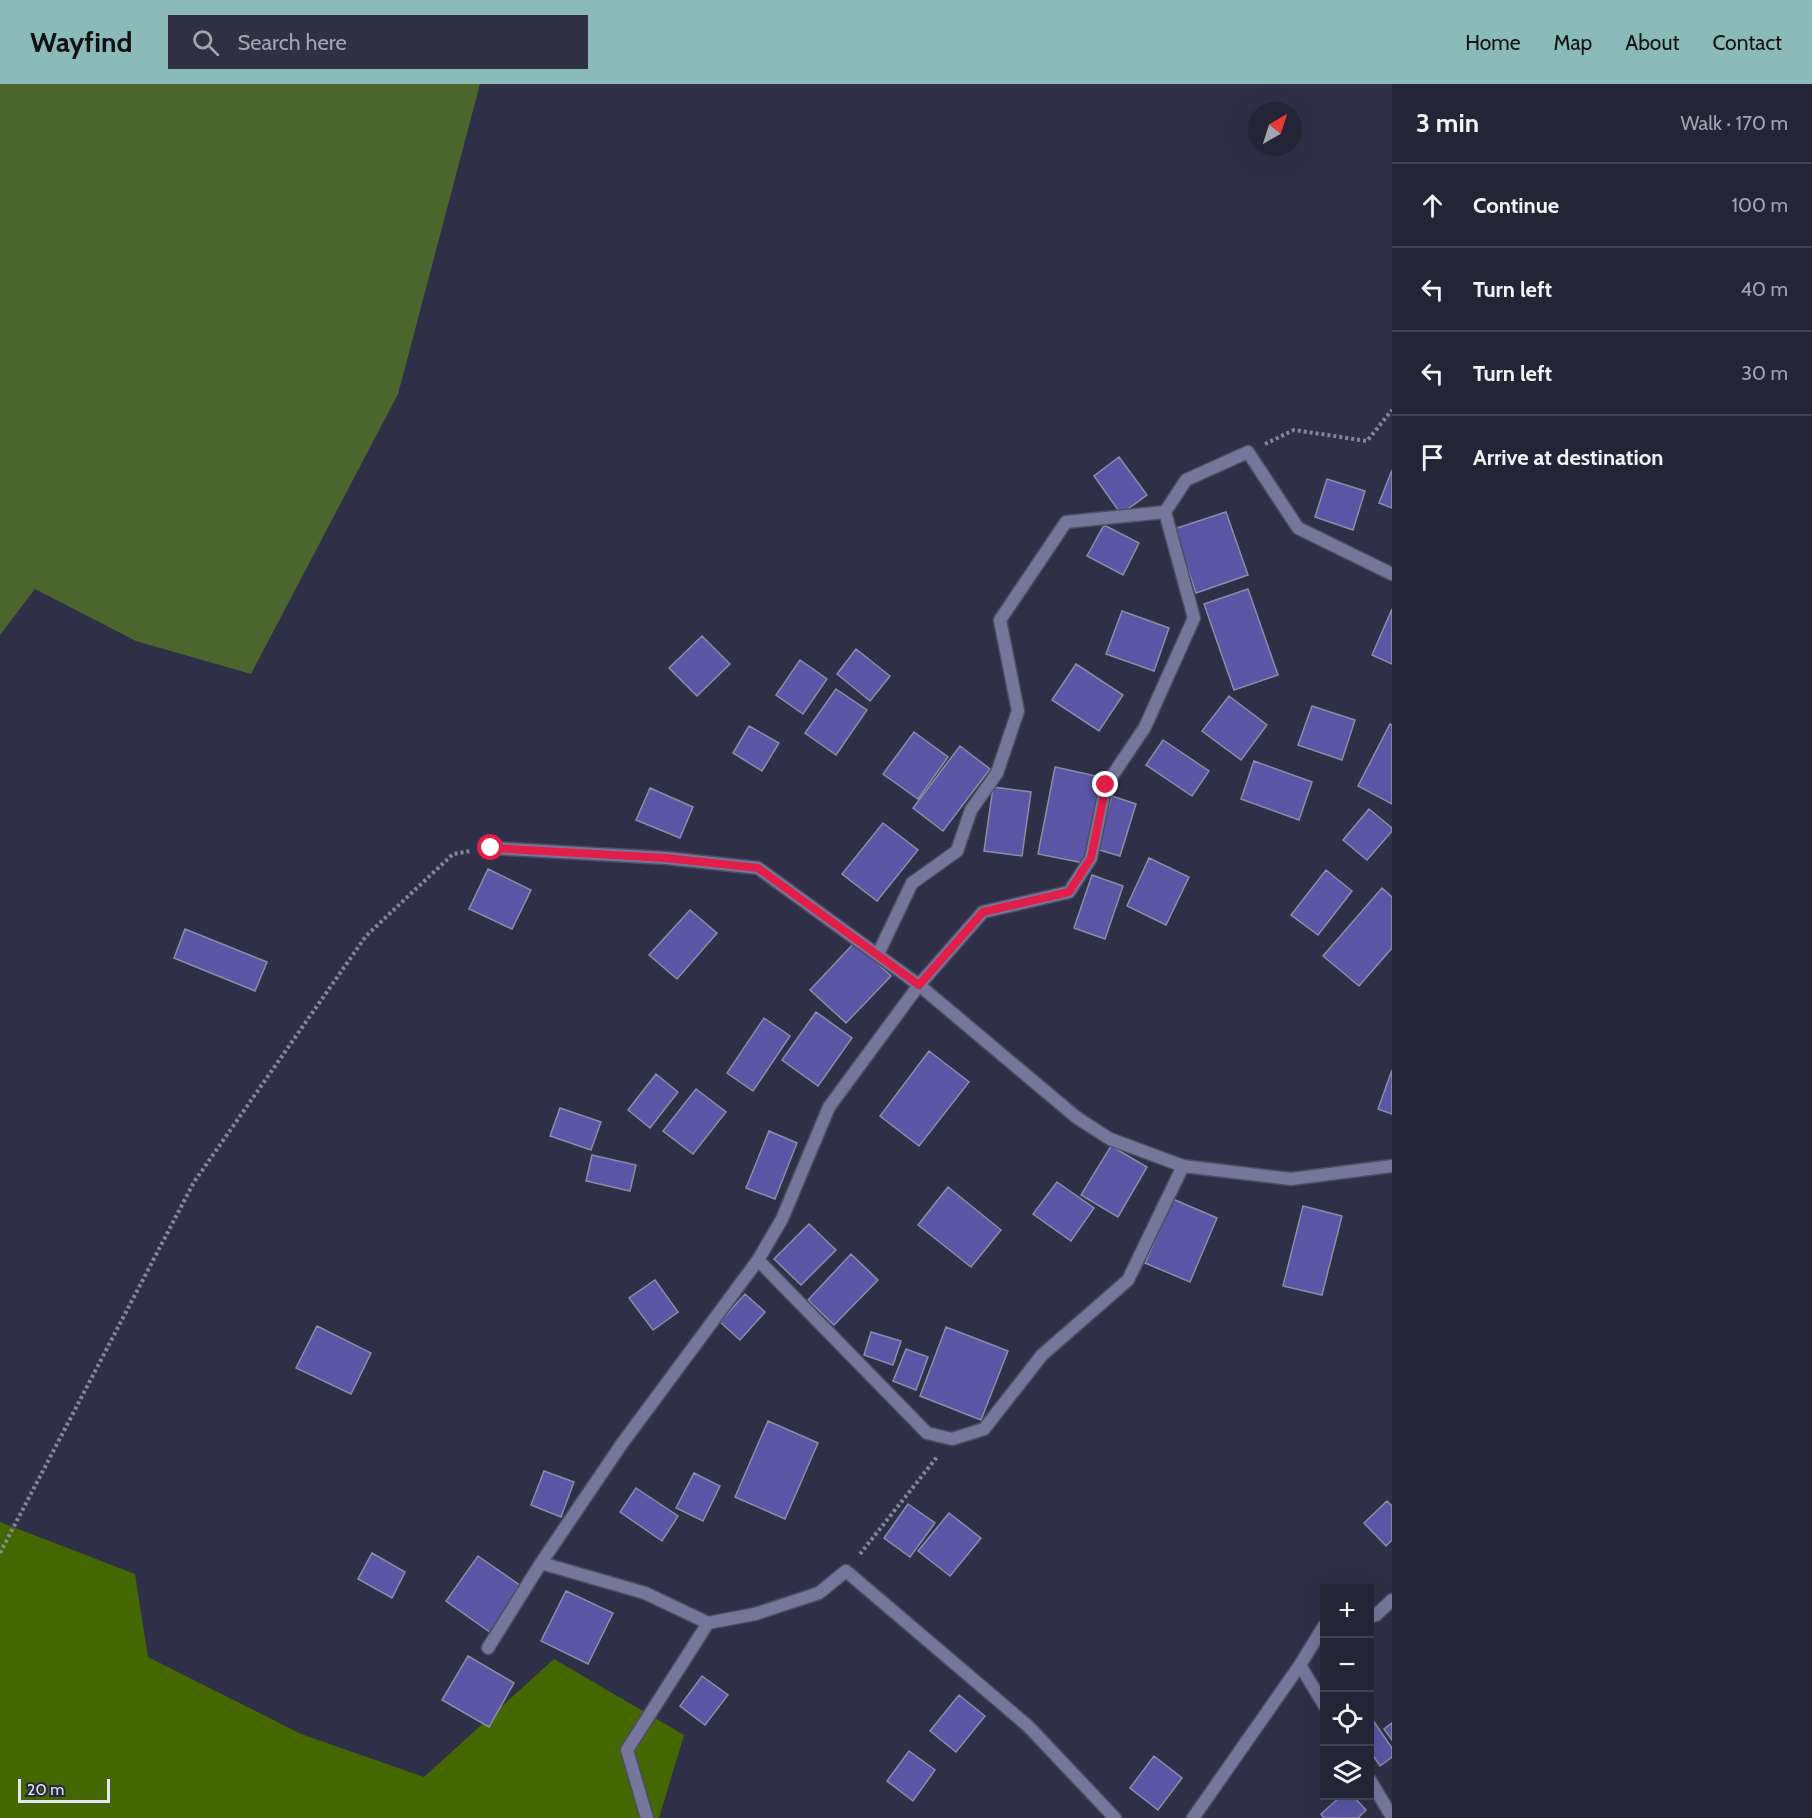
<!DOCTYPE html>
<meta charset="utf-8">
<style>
body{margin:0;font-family:Cabin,sans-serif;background:#2f3041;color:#f1f3f6}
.controls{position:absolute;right:18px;bottom:18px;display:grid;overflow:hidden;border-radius:0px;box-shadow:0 6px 24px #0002}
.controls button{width:54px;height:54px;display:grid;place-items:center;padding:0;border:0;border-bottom:2px solid #404150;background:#232435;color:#f1f3f6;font:30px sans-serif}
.compass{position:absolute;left:1248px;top:18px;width:54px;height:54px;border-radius:50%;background:#232435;box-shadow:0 6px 24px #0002;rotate:39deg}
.scale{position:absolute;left:18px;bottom:15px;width:92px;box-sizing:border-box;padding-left:6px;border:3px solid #e5e6f5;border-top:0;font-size:16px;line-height:21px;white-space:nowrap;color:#e5e6f5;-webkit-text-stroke:4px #26263c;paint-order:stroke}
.stop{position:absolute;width:18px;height:18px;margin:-14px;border:4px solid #e11d48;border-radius:50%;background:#fff}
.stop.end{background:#e11d48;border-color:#fff;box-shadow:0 2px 6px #0008}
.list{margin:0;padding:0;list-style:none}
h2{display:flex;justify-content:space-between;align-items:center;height:78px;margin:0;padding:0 24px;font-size:26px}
h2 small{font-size:20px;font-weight:400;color:#a3a4ad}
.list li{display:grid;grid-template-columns:39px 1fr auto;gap:18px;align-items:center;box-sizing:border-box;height:84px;padding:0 24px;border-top:2px solid #404150}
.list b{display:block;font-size:22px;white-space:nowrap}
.list em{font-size:20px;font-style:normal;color:#a3a4ad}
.icon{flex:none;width:33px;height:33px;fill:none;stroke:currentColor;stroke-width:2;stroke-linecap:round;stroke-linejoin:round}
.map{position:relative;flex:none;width:1392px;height:1734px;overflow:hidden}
header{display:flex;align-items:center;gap:36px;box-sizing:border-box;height:84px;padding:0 30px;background:#8bbbb9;color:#111}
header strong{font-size:28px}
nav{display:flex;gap:33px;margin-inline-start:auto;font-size:21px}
.search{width:420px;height:54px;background:#2f3041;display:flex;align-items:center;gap:15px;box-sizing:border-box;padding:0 21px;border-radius:0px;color:#a3a4ad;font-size:22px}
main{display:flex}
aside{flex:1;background:#232435}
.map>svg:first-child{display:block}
.green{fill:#4c652d}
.forest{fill:#456702}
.building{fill:#5a56a5;stroke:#8b8ca8;stroke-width:1.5}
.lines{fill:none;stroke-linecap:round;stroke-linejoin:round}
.street-casing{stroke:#4c4d63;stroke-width:15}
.path{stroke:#85869a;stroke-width:4;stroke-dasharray:3 3;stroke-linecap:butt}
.street{stroke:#75769a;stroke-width:12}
.route{stroke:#e11d48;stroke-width:8}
</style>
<header>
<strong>Wayfind</strong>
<div class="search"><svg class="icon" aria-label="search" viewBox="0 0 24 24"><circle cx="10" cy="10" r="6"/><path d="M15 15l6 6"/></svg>Search here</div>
<nav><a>Home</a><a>Map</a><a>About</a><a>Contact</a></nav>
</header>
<main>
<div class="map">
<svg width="1392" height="1734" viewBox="0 0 1392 1734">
<rect width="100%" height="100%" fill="#2f3047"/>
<!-- green -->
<path class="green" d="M0 0H480L398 310 251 590 136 557 35 505 0 551Z"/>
<!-- forest -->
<path class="forest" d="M0 1438 135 1490 148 1573 301 1650 424 1693 554 1575 684 1651 659 1734H0Z"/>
<!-- building -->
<path class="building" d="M1119 373 1147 411 1121 430 1094 392Z
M1392 386V424L1379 419Z
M1327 395 1365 407 1353 446 1315 433Z
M1226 428 1248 491 1196 509 1174 445Z
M1104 441 1139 459 1123 491 1087 472Z
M1248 505 1278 591 1234 606 1204 520Z
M1392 525V580L1372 571Z
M1122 527 1169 544 1154 587 1106 570Z
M702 552 730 580 697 612 669 584Z
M856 565 890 592 870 617 837 590Z
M800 576 827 595 803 630 776 611Z
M1076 580 1123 611 1099 647 1052 616Z
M836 605 867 626 836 671 805 649Z
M1229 612 1267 641 1241 676 1202 647Z
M1312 622 1355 636 1342 676 1298 661Z
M1390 640 1392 641V720L1358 702Z
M749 642 779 659 762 687 733 669Z
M914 648 948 673 918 715 883 690Z
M1163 656 1209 687 1192 712 1146 681Z
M960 662 990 685 943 747 913 724Z
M1254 677 1312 698 1299 736 1241 715Z
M1055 683 1101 693 1084 779 1038 770Z
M993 703 1031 708 1022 772 984 767Z
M650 704 693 723 680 754 636 736Z
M1112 712 1136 720 1120 772 1096 765Z
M1369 725 1392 744V747L1367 776 1343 756Z
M883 739 918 766 877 817 842 790Z
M1149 774 1189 793 1166 841 1127 822Z
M488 785 531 806 512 845 469 825Z
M1326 786 1352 807 1318 851 1291 831Z
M1092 791 1123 802 1105 855 1074 844Z
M1382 804 1392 813V864L1359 902 1323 872Z
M690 826 717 849 677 895 649 871Z
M185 845 267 878 255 907 174 874Z
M855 858 891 892 846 939 810 906Z
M816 928 852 954 818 1002 782 976Z
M764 934 790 952 753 1007 727 989Z
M929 967 969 998 919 1062 880 1032Z
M1392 986V1030L1378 1025Z
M656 990 678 1008 650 1044 628 1026Z
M696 1005 726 1028 693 1070 663 1047Z
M560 1024 601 1038 591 1066 550 1052Z
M769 1047 797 1059 775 1115 746 1104Z
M1111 1062 1147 1083 1118 1133 1081 1111Z
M592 1071 636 1081 630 1107 586 1097Z
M1057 1098 1094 1124 1071 1157 1033 1130Z
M948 1103 1001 1146 971 1183 918 1141Z
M1173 1115 1217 1134 1190 1198 1145 1179Z
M1303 1122 1342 1132 1322 1211 1283 1202Z
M809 1140 836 1166 801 1201 774 1175Z
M851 1170 878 1196 834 1241 808 1216Z
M655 1196 678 1228 653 1246 629 1214Z
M745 1210 765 1228 740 1256 720 1238Z
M317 1242 371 1269 351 1310 296 1284Z
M946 1243 1008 1267 981 1336 920 1312Z
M871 1248 901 1257 893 1281 864 1271Z
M906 1265 928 1273 916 1306 893 1297Z
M768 1337 818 1359 785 1435 735 1413Z
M544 1387 574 1398 561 1433 531 1421Z
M694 1389 720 1402 703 1437 676 1424Z
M636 1404 678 1432 662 1457 620 1428Z
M1387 1417 1392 1422V1456L1386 1462 1364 1439Z
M908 1420 935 1439 910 1473 884 1454Z
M949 1429 981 1454 950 1492 918 1467Z
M372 1469 405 1488 392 1514 358 1495Z
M478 1472 524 1504 491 1549 446 1517Z
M566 1507 613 1529 588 1580 541 1557Z
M468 1572 514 1599 489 1643 442 1616Z
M702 1592 728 1611 705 1641 680 1622Z
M959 1611 985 1632 956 1668 930 1647Z
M1370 1632 1392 1664V1673L1380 1682 1370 1667Z
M1392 1639V1656L1384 1645Z
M909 1667 935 1686 913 1717 887 1697Z
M1154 1672 1182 1694 1158 1726 1130 1704Z
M1341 1712H1353L1366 1726 1358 1734H1324L1321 1730Z"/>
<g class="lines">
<defs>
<path id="street" d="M491 764 666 774 758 784 919 901 1076 1033 1110 1055 1183 1082 1291 1095 1392 1082
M878 870 912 799 957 767 971 726 997 689 1018 627 1000 536 1066 438 1165 428
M1183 1082 1128 1196 1042 1271 984 1345 952 1355 927 1349 758 1176 782 1135 829 1023 919 901 983 828 1069 808 1091 774 1106 701 1145 643 1194 534 1165 428 1186 396 1248 368 1298 444 1392 490
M541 1479 645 1509 708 1539
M1370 1532 1376 1531 1392 1516
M488 1564 541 1479 621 1361 758 1176
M1300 1581 1324 1621
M1370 1696 1392 1733
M647 1734 627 1666 708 1539 755 1530 819 1509 846 1487 1028 1642 1115 1734
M1193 1734 1300 1581 1324 1542"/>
</defs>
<!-- street casing -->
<use href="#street" class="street-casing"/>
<!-- path -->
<path class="path" d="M1265 360 1294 346 1367 357 1392 326
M0 1469 194 1098 366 852 453 770 471 767
M860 1470 937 1373"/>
<!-- street -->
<use href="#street" class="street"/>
</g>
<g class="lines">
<!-- route -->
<path class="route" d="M491 764 666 774 758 784 919 901 983 828 1069 808 1091 774 1106 701"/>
</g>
</svg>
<div class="controls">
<button>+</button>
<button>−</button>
<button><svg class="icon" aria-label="locate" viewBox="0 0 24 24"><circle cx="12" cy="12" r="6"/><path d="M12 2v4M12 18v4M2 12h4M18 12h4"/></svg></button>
<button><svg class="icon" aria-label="layers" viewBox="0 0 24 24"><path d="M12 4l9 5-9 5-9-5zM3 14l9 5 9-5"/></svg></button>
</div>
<svg class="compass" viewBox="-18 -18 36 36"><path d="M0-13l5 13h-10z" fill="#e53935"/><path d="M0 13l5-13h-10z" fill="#a3a4ad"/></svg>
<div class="scale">20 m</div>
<div class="stop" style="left:491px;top:764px"></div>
<div class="stop end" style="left:1106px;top:701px"></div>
</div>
<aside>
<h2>3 min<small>Walk · 170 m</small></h2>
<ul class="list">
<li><svg class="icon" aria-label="ahead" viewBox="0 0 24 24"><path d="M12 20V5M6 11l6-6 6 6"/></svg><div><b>Continue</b></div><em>100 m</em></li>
<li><svg class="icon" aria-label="left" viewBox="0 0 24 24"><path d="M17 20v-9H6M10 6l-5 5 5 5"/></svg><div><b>Turn left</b></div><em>40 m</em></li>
<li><svg class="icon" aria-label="left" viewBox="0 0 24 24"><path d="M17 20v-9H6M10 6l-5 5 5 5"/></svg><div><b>Turn left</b></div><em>30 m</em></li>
<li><svg class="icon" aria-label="arrive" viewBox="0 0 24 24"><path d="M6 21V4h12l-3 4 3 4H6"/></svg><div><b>Arrive at destination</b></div></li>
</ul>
</aside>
</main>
